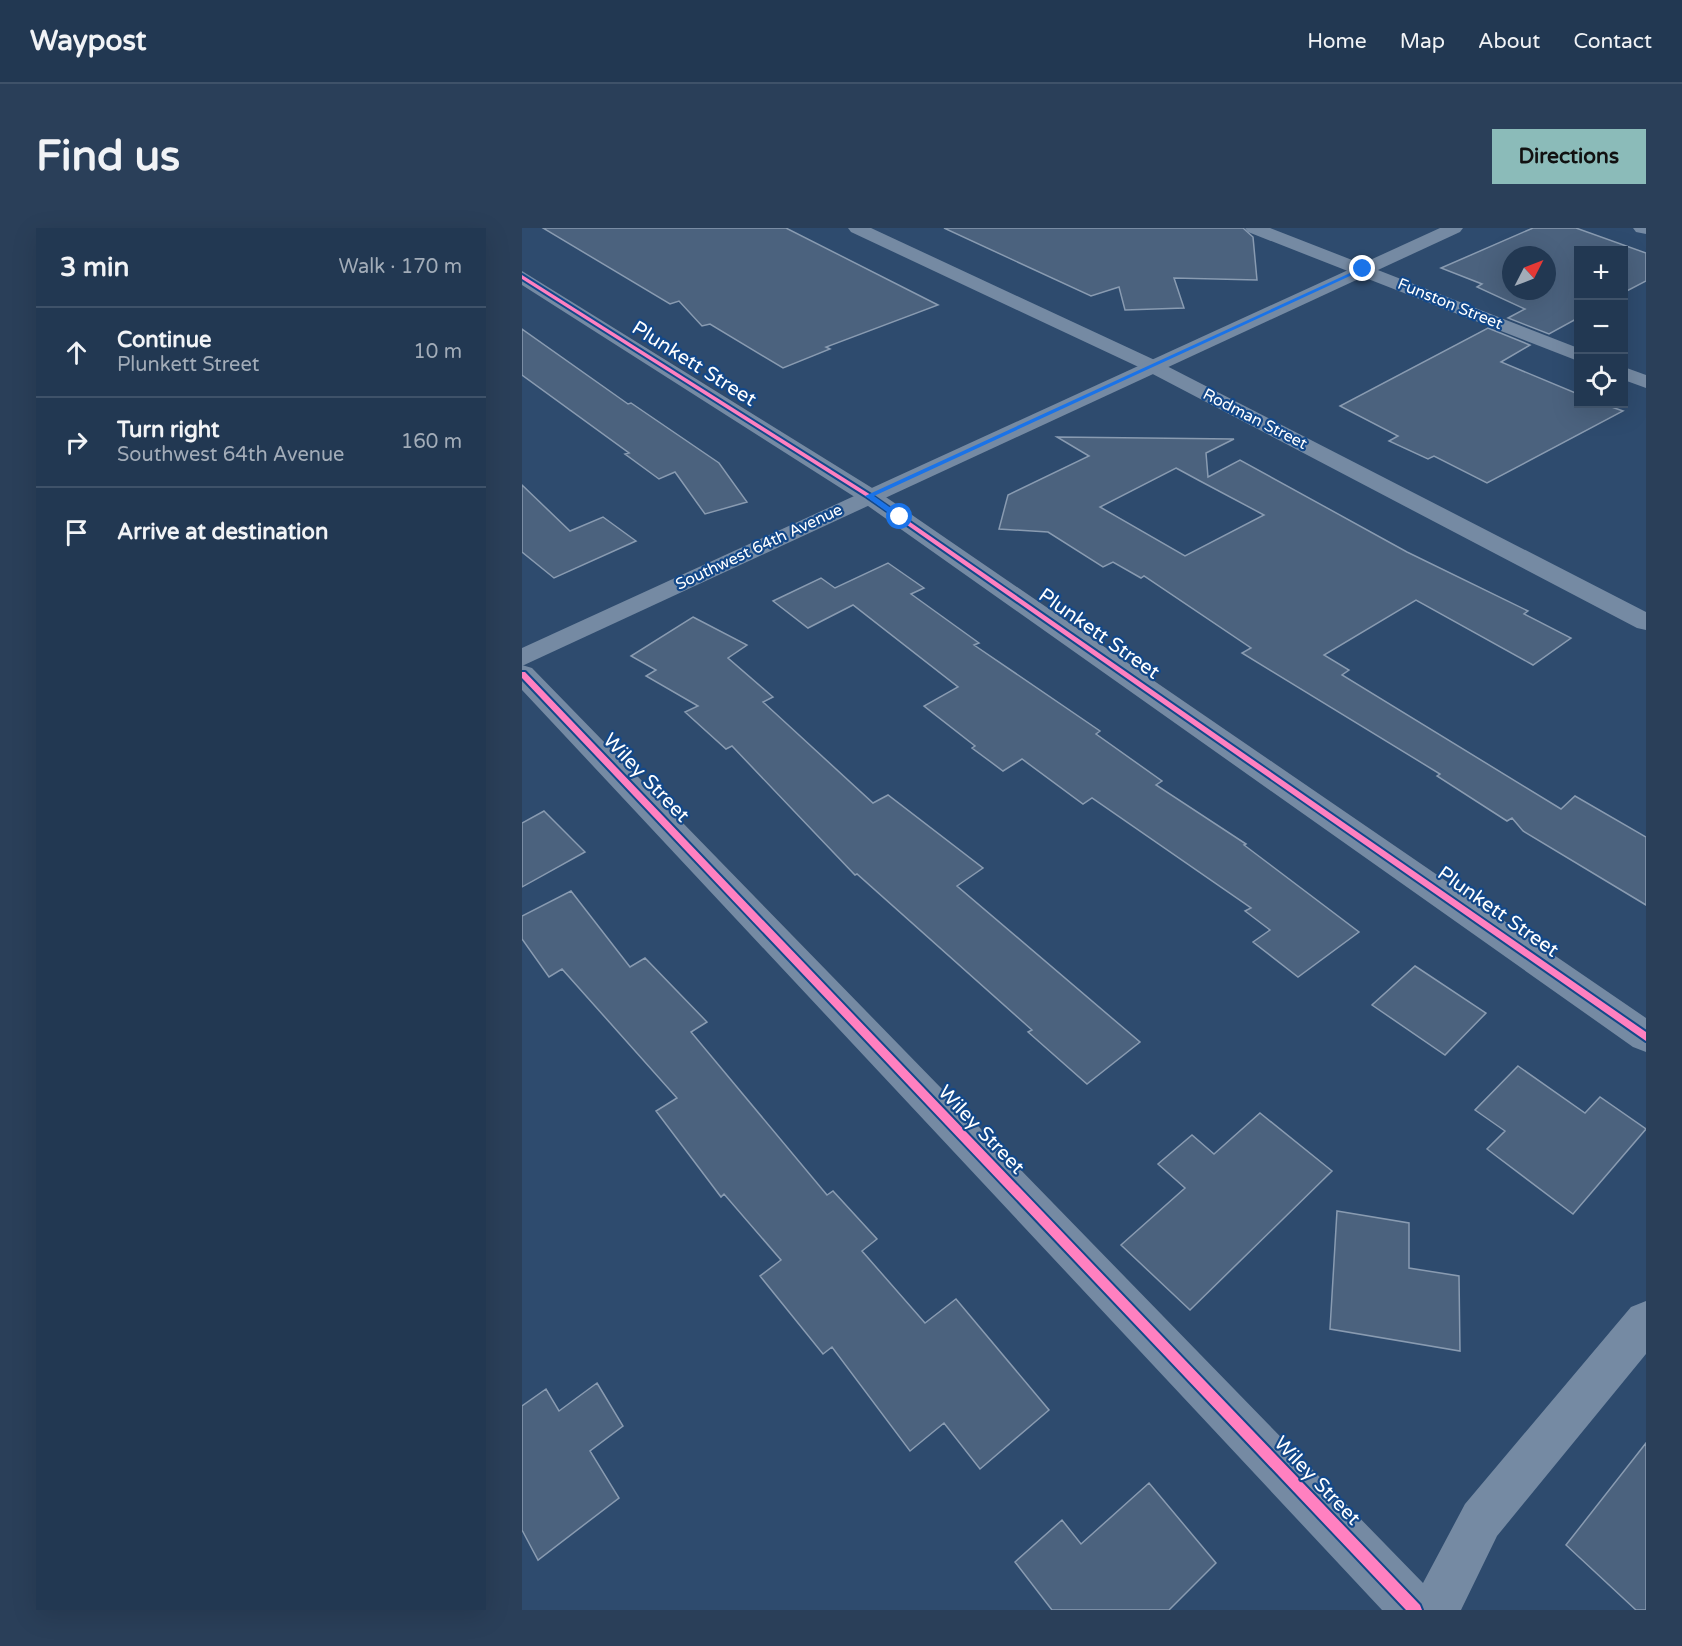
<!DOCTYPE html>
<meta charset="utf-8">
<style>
body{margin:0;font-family:"Varela Round",sans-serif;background:#2a3f59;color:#f1f3f6}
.controls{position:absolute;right:18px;top:18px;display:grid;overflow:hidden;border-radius:0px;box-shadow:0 6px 24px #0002}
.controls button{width:54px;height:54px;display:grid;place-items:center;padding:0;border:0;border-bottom:2px solid #3f5269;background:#223852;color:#f1f3f6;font:30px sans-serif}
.compass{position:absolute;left:980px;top:18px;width:54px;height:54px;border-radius:50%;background:#223852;box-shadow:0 6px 24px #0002;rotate:48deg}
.stop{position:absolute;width:18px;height:18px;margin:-14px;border:4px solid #1a73e8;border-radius:50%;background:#fff}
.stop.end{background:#1a73e8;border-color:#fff;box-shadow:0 2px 6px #0008}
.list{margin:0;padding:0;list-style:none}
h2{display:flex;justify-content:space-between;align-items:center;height:78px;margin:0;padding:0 24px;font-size:26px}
h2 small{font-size:20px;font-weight:400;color:#a2acb8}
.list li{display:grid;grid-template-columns:39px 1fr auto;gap:18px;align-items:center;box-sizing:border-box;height:90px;padding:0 24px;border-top:2px solid #3f5269}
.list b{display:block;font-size:22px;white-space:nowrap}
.list p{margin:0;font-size:20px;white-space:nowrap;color:#a2acb8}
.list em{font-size:20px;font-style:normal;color:#a2acb8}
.icon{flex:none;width:33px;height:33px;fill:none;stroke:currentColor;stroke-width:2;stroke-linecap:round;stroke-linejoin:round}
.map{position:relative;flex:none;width:1124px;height:1382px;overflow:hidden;border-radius:0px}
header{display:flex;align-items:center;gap:36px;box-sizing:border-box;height:84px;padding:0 30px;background:#223852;border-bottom:2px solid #3f5269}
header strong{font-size:28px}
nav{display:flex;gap:33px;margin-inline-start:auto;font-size:21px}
.intro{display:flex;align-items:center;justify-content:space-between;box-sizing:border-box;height:144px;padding:0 36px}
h1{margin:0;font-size:42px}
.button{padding:15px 27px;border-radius:0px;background:#8bbbb9;color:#111;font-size:21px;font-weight:700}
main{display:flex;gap:36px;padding:0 36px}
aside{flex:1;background:#223852;border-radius:0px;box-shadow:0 6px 24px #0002}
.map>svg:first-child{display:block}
.building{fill:#4b627e;stroke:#899bb1;stroke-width:1.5;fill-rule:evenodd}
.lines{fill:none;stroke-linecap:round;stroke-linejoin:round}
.minor{fill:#758aa3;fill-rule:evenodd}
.tertiary{fill:#758aa3;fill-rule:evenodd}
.cycleway-casing{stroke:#134889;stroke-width:4}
.cycleway{fill:#ff80c0;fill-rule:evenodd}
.route{fill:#1a73e8}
.labels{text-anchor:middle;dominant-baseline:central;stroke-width:4.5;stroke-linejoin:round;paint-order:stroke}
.far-street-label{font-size:16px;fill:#fff;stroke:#134889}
.street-label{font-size:20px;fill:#fff;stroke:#134889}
</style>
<header>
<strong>Waypost</strong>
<nav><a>Home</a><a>Map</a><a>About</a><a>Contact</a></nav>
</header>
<div class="intro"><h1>Find us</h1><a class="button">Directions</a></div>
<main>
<aside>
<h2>3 min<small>Walk · 170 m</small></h2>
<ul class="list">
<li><svg class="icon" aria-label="ahead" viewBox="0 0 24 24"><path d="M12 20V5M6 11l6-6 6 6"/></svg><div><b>Continue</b><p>Plunkett Street</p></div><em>10 m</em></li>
<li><svg class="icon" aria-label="right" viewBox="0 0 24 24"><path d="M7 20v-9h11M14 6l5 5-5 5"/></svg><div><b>Turn right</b><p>Southwest 64th Avenue</p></div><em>160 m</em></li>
<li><svg class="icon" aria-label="arrive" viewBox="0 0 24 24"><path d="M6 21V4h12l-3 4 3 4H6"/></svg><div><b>Arrive at destination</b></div></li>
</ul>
</aside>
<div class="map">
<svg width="1124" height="1382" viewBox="0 0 1124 1382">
<rect width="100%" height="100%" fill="#2e4b6e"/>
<!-- building -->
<path class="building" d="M21 0H264L416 77 304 119 308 121 261 140 188 96 180 98 157 73 148 76Z
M422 0H721L731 9 735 52 652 50 662 80 603 82 597 59 569 68Z
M1011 0H1054L1124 25V53L1101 65V22H1056V90L1027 106 986 90 1003 81 955 59 960 56 919 40ZM989 27H1025V63H989Z
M966 100 1008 117 979 134 1056 166V176H1081L1101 183 965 255 912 228 906 231 867 213 876 208 818 178Z
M0 101 106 176 109 175 197 235 225 274 183 286 153 244 137 251 103 226 107 225 0 147Z
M535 209 712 211 684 225 686 249 718 232 885 324 1006 383 1002 386 1049 410 1011 437 894 372 802 427 827 442 820 447 1039 581 1053 568 1124 609V677L1001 603 990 590 985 593 915 548 918 546 720 425 729 420 622 348 619 350 591 334 581 339 526 304 477 301 486 267 567 228ZM654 240 678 253 742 287 663 328 578 279Z
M0 257 48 303 81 289 114 313 32 350 0 324Z
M366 335 402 360 389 366 457 415 452 417 578 503 574 506 640 553 634 557 724 616 722 617 837 704 776 749 731 714 748 702 723 683 729 680 570 570 561 576 500 531 481 543 450 520 453 518 402 478 436 459 331 377 286 400 251 373 299 350 313 360Z
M171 389 225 417 206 430 251 469 241 474 351 575 366 567 461 640 435 658 618 814 565 856 506 804 510 802 335 646 333 647 210 518 204 521 163 484 176 478 124 448 134 442 109 428Z
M22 583 63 624 0 659V595Z
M49 663 108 739 123 730 185 794 169 804 305 967 311 963 355 1011 340 1023 403 1095 434 1071 527 1182 458 1241 422 1195 388 1223 310 1119 301 1126 238 1048 259 1032 202 966 199 969 134 883 155 870 40 741 27 749 0 711V688Z
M893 738 964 785 923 827 850 777Z
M996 838 1063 885 1078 869 1124 901 1051 986 965 921 983 903 953 882Z
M738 885 810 943 668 1082 599 1017 663 960 636 936 670 907 692 926Z
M815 983 887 995V1040L937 1048 938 1123 808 1101Z
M75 1155 101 1198 68 1223 97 1270 16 1332 0 1302V1178L24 1161 37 1183Z
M1124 1215V1382H1114L1044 1317Z
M627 1255 694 1335 647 1382H530L493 1334 540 1292 559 1316Z"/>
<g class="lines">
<!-- minor -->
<path class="minor" d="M326 0H349L637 134 1124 384V402L1115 400 623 142 329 4Z
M723 0H748L1056 120V133L726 4Z
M1111 0H1124V6L1114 4Z
M0 43 355 263 1124 790V824L1111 819 339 273 0 57Z
M1102 139 1124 147V160L1102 152Z
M0 437 10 440 901 1355 943 1276 1109 1079 1124 1073V1126L975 1308 939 1382H860L0 462Z"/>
<!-- tertiary -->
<path class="tertiary" d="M918 0H941L938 4 0 438V420Z"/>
<defs>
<path id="cycleway" d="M0 47 349 267 1124 804V813L345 269 0 51Z
M0 444H3L898 1377 900 1382H884L0 450Z"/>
</defs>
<!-- cycleway casing -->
<use href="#cycleway" class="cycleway-casing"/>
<!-- cycleway -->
<use href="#cycleway" class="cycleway"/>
</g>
<!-- route -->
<path class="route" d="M839 40 843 41 352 268 380 288V291H375L343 268Z"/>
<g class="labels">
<!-- far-street labels -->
<g class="far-street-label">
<text transform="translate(928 76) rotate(22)">Funston Street</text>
<text transform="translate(733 191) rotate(27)">Rodman Street</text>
<text transform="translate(237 319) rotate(-25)">Southwest 64th Avenue</text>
</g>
<!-- street labels -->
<g class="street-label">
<text transform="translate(172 136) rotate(32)">Plunkett Street</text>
<text transform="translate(577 406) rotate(35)">Plunkett Street</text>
<text transform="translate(124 550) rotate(46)">Wiley Street</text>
<text transform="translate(976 684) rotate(35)">Plunkett Street</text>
<text transform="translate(459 902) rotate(46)">Wiley Street</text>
<text transform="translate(795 1253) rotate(46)">Wiley Street</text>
</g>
</g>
</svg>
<div class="controls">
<button>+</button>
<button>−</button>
<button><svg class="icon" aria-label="locate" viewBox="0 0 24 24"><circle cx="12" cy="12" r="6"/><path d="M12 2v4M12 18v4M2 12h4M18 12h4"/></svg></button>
</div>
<svg class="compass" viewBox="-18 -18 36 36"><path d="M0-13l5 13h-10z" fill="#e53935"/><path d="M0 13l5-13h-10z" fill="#a2acb8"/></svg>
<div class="stop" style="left:378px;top:289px"></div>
<div class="stop end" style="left:841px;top:41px"></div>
</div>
</main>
